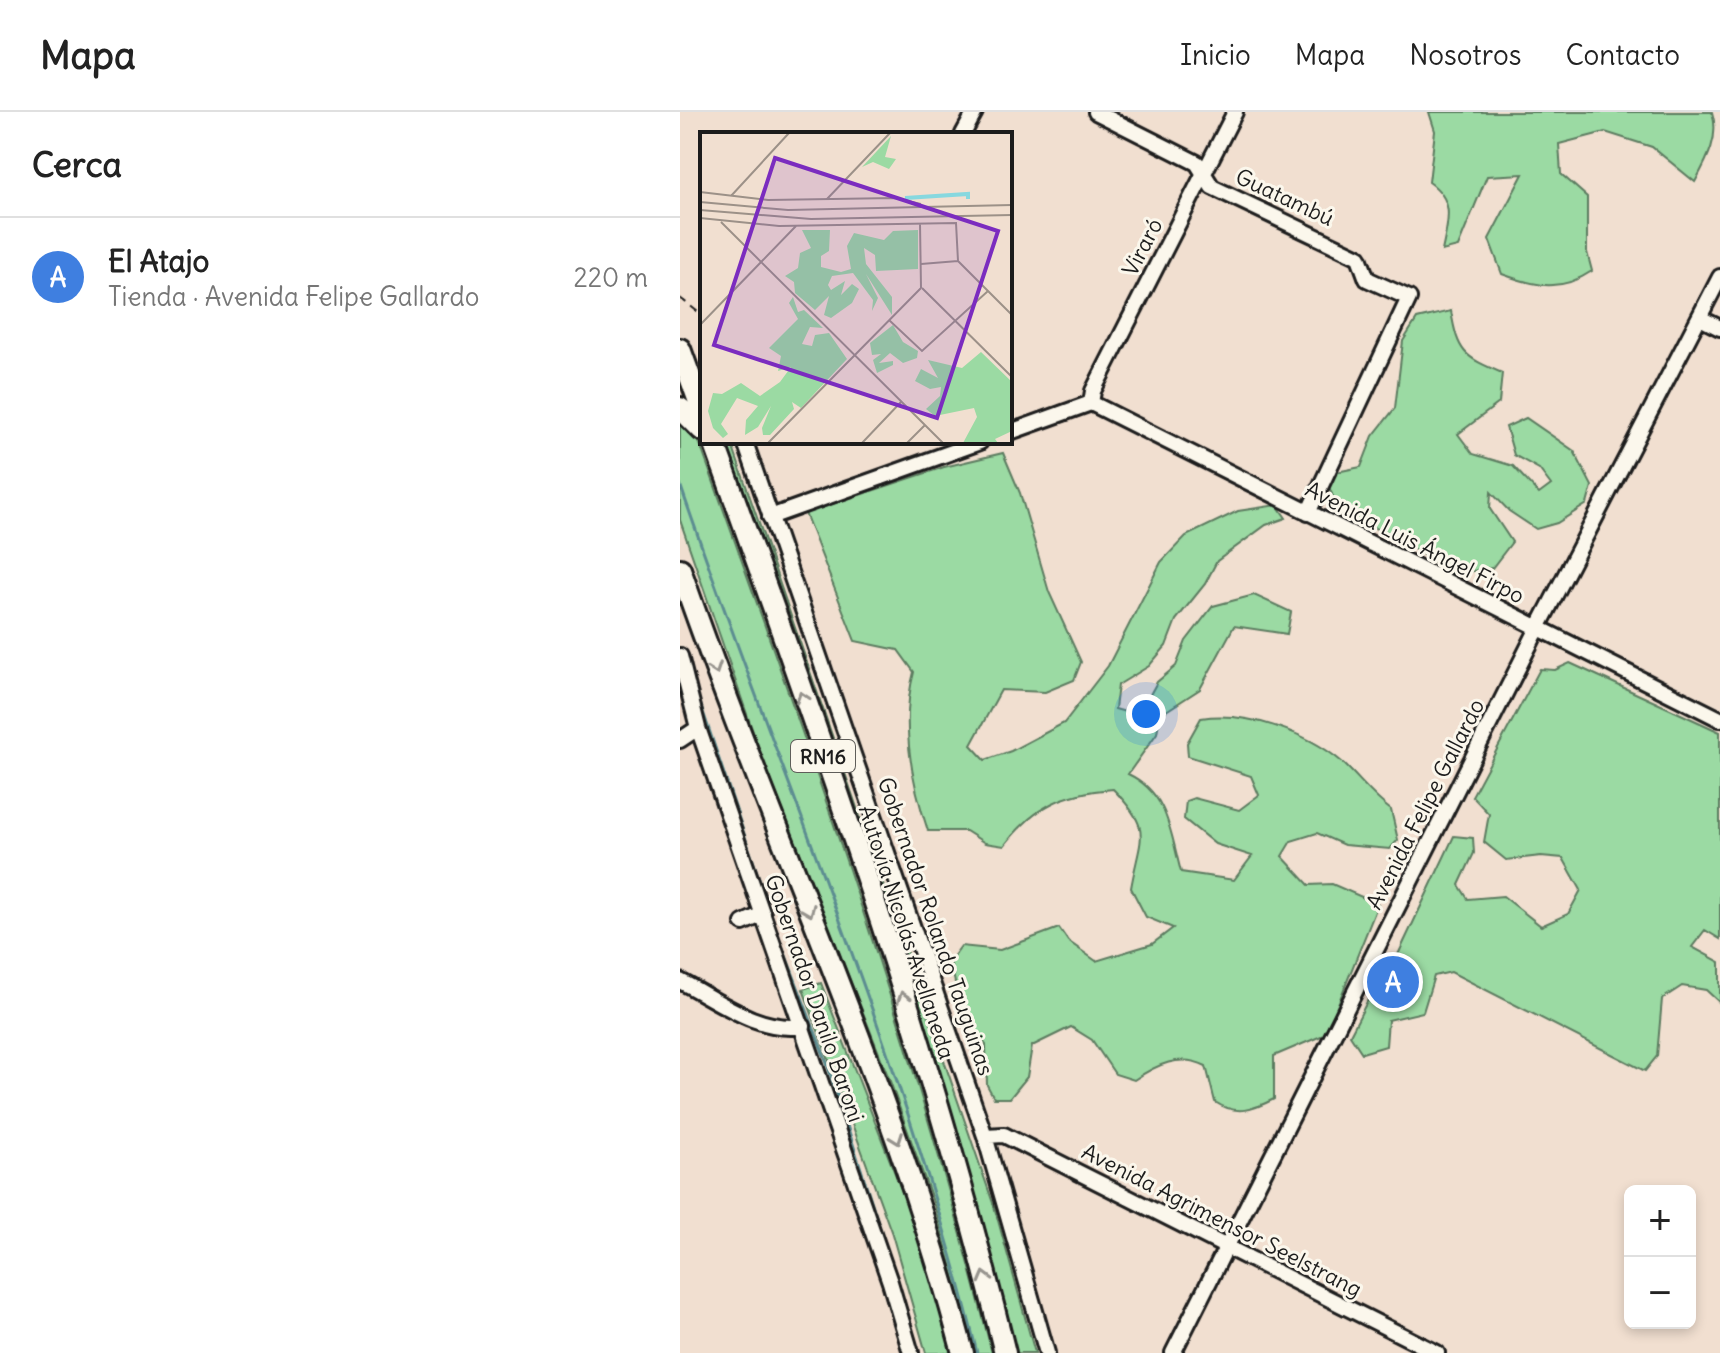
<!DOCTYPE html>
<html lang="es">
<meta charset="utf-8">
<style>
body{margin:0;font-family:Delius,sans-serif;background:#f6f6f6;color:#222}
.controls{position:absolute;right:24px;bottom:24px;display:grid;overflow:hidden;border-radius:12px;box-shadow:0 4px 12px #0003}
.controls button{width:72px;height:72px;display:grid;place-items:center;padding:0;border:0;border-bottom:2px solid #e0e0e0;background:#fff;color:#222;font:40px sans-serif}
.you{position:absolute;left:466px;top:602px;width:28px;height:28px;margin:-20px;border:6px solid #fff;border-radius:50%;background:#1a73e8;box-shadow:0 0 0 12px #1a73e833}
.badge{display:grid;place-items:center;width:52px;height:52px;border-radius:50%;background:#b45309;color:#fff;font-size:26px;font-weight:700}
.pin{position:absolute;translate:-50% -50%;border:4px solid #fff;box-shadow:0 2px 8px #0006}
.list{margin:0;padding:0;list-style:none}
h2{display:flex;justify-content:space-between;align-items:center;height:104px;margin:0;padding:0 32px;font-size:34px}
h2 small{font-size:26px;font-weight:400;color:#767676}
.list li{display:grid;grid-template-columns:52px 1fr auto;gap:24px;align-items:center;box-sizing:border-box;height:120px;padding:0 32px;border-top:2px solid #e0e0e0}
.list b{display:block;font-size:30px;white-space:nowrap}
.list p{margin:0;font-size:26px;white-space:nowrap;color:#767676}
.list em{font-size:26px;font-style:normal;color:#767676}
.map{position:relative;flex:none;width:1040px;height:1241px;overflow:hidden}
header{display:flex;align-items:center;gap:48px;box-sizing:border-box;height:112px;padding:0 40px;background:#fff;border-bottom:2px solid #e0e0e0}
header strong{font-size:38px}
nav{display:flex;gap:44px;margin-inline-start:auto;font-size:28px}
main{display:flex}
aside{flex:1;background:#fff}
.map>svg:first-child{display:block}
.green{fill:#9bdaa3;stroke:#5c7b60;stroke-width:2}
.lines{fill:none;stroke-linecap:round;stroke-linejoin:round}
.stream{stroke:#5c8d91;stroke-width:3}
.minor-casing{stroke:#1c1c1c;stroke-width:20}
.highway-casing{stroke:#1c1c1c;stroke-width:26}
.path{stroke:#1c1c1c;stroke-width:2;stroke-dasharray:8 6;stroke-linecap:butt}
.minor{stroke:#fbf7ec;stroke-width:14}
.highway{stroke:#fbf7ec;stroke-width:20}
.oneway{stroke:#97948e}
.labels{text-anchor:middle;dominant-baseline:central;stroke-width:6;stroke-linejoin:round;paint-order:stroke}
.shield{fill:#fbf7ec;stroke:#5f5e5a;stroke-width:2}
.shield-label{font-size:20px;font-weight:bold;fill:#1c1c1c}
.street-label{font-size:22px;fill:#1c1c1c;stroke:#fbf7ec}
.inset-river{fill:none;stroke:#87d8df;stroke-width:4}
.inset-road{fill:none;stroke:#9c9188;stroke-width:2}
.view{fill:#7b2cbf;fill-opacity:0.15;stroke:#7b2cbf;stroke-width:4}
.inset-edge{fill:none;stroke:#1c1c1c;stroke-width:4}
</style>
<header>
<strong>Mapa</strong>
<nav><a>Inicio</a><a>Mapa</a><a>Nosotros</a><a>Contacto</a></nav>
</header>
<main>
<aside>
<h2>Cerca<small></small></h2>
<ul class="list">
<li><span class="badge" style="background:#3f7fe0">A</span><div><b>El Atajo</b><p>Tienda · Avenida Felipe Gallardo</p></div><em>220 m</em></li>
</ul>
</aside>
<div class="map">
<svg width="1040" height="1241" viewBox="0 0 1040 1241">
<rect width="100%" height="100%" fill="#f1dfd0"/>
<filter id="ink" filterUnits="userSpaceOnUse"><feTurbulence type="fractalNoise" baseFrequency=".0125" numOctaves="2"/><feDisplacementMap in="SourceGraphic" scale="16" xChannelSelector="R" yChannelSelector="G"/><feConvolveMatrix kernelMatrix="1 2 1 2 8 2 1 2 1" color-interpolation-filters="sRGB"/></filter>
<g filter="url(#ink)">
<!-- green -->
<path class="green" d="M749 0H1032C1040 25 1027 48 1015 70L972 35 925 20 879 32 881 62 907 85V140L912 159C881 180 857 175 822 162L809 127 843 62 807 64 778 135 762 139C768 110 776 89 749 70L755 19Z
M771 199C778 241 784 245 822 261L819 291 778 322 793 342 833 354 859 382 871 373 859 357 834 343 826 315 846 306 894 339 912 374 907 392 877 411 856 417 829 399 811 380 810 397 832 430 812 456 774 462 705 419 663 407 647 371 652 361 681 355 693 324 715 296 723 229 737 207Z
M0 306 17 324C126 626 234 929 312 1241H296L255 1096 210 969 80 640 0 408Z
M38 330H51L314 1094 355 1241H331Z
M323 341 340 381 369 480 401 550 394 568 365 580 321 578 291 633 305 648 331 639 384 611 428 554 481 450 506 424 558 399 597 393 606 406 586 413 537 449 525 472 496 508 486 534 469 554 438 573 435 597 449 601 467 588 477 570 496 554 506 529 533 494 574 483 611 500 607 522 554 514 520 577 480 603 477 621 448 662C488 681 490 719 501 760L554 768 572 744 535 732 504 707 506 689 514 686 559 698 579 683 571 664 508 644 507 631 521 606C566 599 627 620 662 650 679 666 692 684 711 698L718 728 710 737 664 733 637 721 611 729 602 744 629 773 652 772 698 792 646 922 594 944V987C573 998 556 1004 535 990L526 954C500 941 476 953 454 968L435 962 412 928 391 915 352 934 347 965 330 986H314L307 973 306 933 282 901 270 849 281 834 320 838 379 816 388 829 416 849 472 832 493 816 466 805 451 776C460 724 474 719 433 677 382 681 355 694 324 734L305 731 286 719H248C231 668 220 612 234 560L218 538 175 529 125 401 264 355Z
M890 551 1040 620V827L1025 818 1012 835 1040 850V891L1026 878 1002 874 982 887 977 944 965 959 771 860 754 864 743 900 708 908 706 934 682 941 670 923 693 878 720 885 734 871 716 847 774 724 793 726 794 741 779 773 788 787 823 784 861 814 888 802 901 778 883 746 861 744 826 748 804 730 809 702 792 684 860 557 875 558Z
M141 871 254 1162 275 1241H246L212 1122 123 877Z"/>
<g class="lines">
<!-- stream -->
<path class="stream" d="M0 372C98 661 225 944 297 1241
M17 582 95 814
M103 836 147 951 214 1160"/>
<defs>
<path id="minor" d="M416 0 517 51 532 75 679 145 687 167 729 186 628 401
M283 22 295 0
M1020 206 1040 216
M411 291 1040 607
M411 291 413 279 555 0
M330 320 411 291
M65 330 305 1024 367 1241
M90 405 300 330
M0 544 18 616 210 1170 231 1241
M0 628 18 616
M63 811 83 802
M0 869C37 888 79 921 123 914
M305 1024 324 1023 757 1241
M493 1241 858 516 1040 165"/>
<path id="highway" d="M0 237 22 298
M0 296 22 318
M34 330C142 629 250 932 325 1241
M0 457C91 720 212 972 283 1241"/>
</defs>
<!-- minor casing -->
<use href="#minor" class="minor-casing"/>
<!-- highway casing -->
<use href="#highway" class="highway-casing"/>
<!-- path -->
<path class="path" d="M0 186 22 203"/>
<!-- minor -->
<use href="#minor" class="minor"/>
<!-- highway -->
<use href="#highway" class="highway"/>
</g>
<!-- one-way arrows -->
<defs><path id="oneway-chevron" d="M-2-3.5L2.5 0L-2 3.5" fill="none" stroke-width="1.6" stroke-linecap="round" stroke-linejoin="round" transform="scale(2)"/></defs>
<g class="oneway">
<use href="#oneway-chevron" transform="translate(35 557) rotate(71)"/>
<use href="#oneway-chevron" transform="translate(122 585) rotate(-109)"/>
<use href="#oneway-chevron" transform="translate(129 799) rotate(68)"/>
<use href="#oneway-chevron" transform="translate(223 885) rotate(-108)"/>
<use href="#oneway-chevron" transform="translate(217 1027) rotate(70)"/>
<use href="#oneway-chevron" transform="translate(305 1165) rotate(-105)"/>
</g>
</g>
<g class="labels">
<!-- shield labels -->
<rect class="shield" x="111" y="628" width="64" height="32" rx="6"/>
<g class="shield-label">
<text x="143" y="644">RN16</text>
</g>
<!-- street labels -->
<g class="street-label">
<text transform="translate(605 85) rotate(25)">Guatambú</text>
<text transform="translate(462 135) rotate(-63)">Viraró</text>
<text transform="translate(735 430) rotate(27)">Avenida Luis Ángel Firpo</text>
<text transform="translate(745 692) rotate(-63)">Avenida Felipe Gallardo</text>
<text transform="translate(256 814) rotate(71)">Gobernador Rolando Tauguinas</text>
<text transform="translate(227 820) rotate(72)">Autovía Nicolás Avellaneda</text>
<text transform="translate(135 886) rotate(71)">Gobernador Danilo Baroni</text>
<text transform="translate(542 1108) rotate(27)">Avenida Agrimensor Seelstrang</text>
</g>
</g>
<!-- overview -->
<g transform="translate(20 20)">
<rect width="312" height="312" fill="#f1dfd0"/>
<path d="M191 4 185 25 196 27 189 37 173 30 162 35ZM102 98H130L129 119 121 124V135L141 140 151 137 147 114 154 101 184 108 193 99 218 98V137L176 139 175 123 164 116 166 132 192 165V183L166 142 178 166 172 179 173 168 153 141 132 144 128 153 131 158 145 149 141 163 152 152 159 157 152 171 131 186 124 183 129 164 115 178 95 161 94 150 85 144 98 136 100 121 111 116ZM93 165 98 180 104 178 123 196 110 195 102 212 112 214 115 203 129 201 147 227 101 276 92 270 94 277 70 303H63L62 296 71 274 58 295 45 303 46 288 58 274 37 266 21 292 28 302 23 306 13 296 8 279 13 261 22 262 41 251 60 264 80 250 91 235 78 239 81 224 69 216 98 187 89 171ZM193 193 203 210 218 219 217 226 203 231 190 221 179 231 193 229V233L177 241 173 228 181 222 172 223 170 211ZM281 220 312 250V299L295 307 298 311H263L277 285 274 276 235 284 226 277 240 264 241 255 230 257 215 249 221 237 238 246 228 228 262 236Z" fill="#9bdaa3"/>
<path class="inset-river" d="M205 66 268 62V67"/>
<path class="inset-road" d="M0 60 68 68 195 66 221 72M31 64 89 1M127 67 190 1M0 70 88 78 312 73M0 78 111 87 312 83M0 86 79 94 256 91 258 129 312 183M21 90 243 311M220 91 221 156M221 132 258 129M222 156 312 245M189 188 222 219 288 159M0 193 96 94M68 311 221 156M162 311 201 270M207 311 225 293"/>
<path class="view" d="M75 26 298 99 237 286 14 213Z"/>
<rect width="312" height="312" class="inset-edge"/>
</g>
</svg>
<div class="controls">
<button>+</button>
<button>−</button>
</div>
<div class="you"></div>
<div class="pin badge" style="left:713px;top:870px;background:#3f7fe0">A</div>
</div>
</main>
